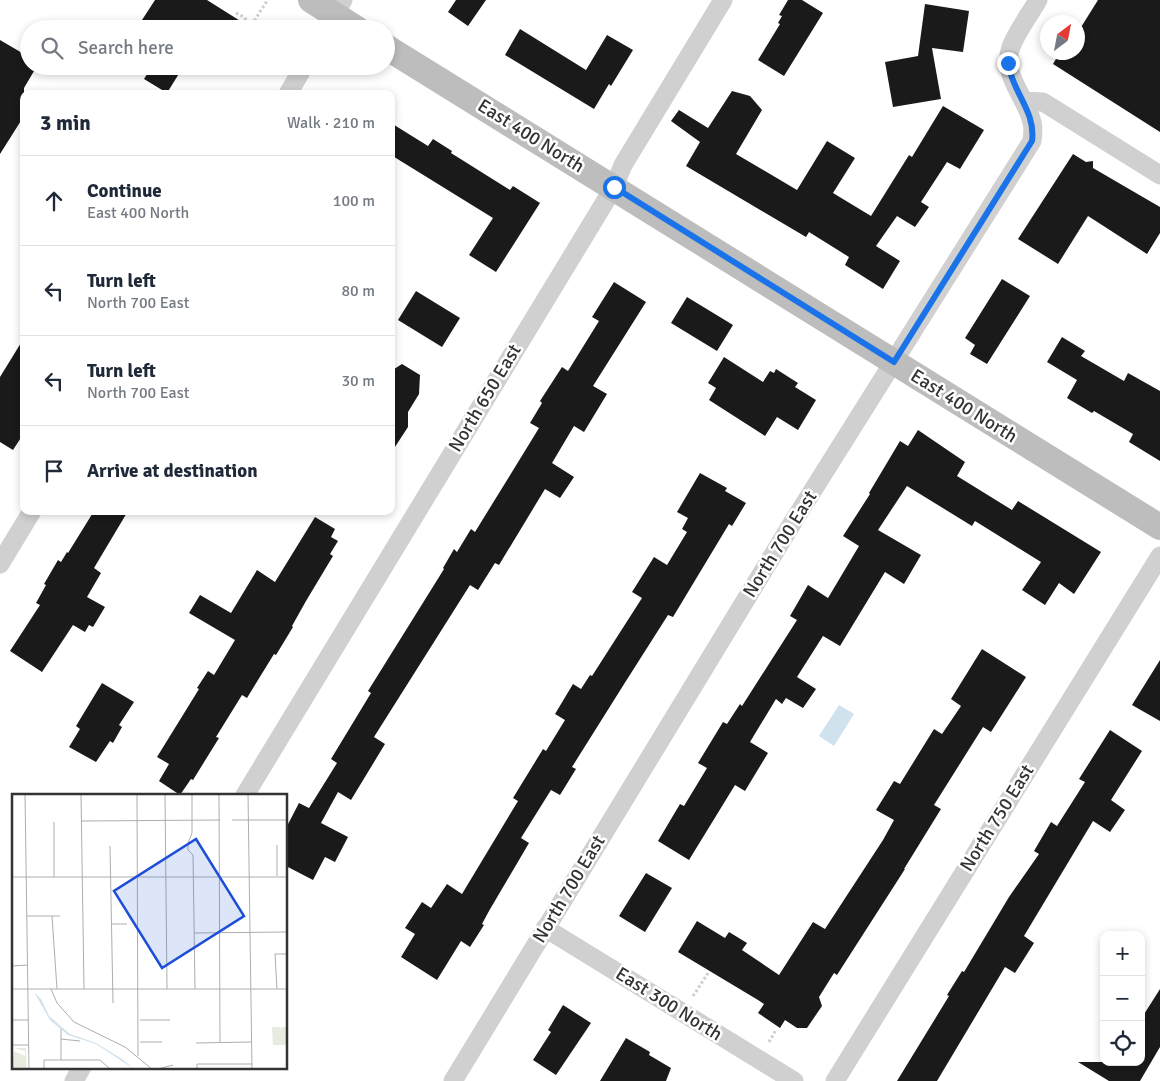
<!DOCTYPE html>
<meta charset="utf-8">
<style>
body{margin:0;font-family:Signika,sans-serif;background:#f6f6f7;color:#1f2937}
.controls{position:absolute;right:15px;bottom:15px;display:grid;overflow:hidden;border-radius:10px;box-shadow:0 2px 8px #0003}
.controls button{width:45px;height:45px;display:grid;place-items:center;padding:0;border:0;border-bottom:1px solid #e0e1e3;background:#fff;color:#1f2937;font:25px sans-serif}
.compass{position:absolute;left:1040px;top:15px;width:45px;height:45px;border-radius:50%;background:#fff;box-shadow:0 2px 8px #0003;rotate:32deg}
.stop{position:absolute;width:15px;height:15px;margin:-11px;border:4px solid #1a73e8;border-radius:50%;background:#fff}
.stop.end{background:#1a73e8;border-color:#fff;box-shadow:0 1px 5px #0008}
.list{margin:0;padding:0;list-style:none}
h2{display:flex;justify-content:space-between;align-items:center;height:65px;margin:0;padding:0 20px;font-size:21px}
h2 small{font-size:16px;font-weight:400;color:#747a83}
.list li{display:grid;grid-template-columns:32px 1fr auto;gap:15px;align-items:center;box-sizing:border-box;height:90px;padding:0 20px;border-top:1px solid #e0e1e3}
.list b{display:block;font-size:19px;white-space:nowrap}
.list p{margin:0;font-size:16px;white-space:nowrap;color:#747a83}
.list em{font-size:16px;font-style:normal;color:#747a83}
.icon{flex:none;width:28px;height:28px;fill:none;stroke:currentColor;stroke-width:2;stroke-linecap:round;stroke-linejoin:round}
.map{position:relative;flex:none;width:1160px;height:1081px;overflow:hidden}
.search{position:absolute;background:#fff;box-shadow:0 2px 8px #0003;left:20px;top:20px;width:375px;height:55px;display:flex;align-items:center;gap:12px;box-sizing:border-box;padding:0 18px;border-radius:28px;color:#747a83;font-size:19px}
.panel{position:absolute;background:#fff;box-shadow:0 2px 8px #0003;left:20px;top:90px;width:375px;height:425px;border-radius:10px}
.map>svg:first-child{display:block}
.water{fill:#cfe2ee}
.building{fill:#1a1a1a}
.lines{fill:none;stroke-linecap:round;stroke-linejoin:round}
.path{stroke:#cdcdcd;stroke-width:3;stroke-dasharray:2.5 2.5;stroke-linecap:butt}
.street{stroke:#d0d0d0;stroke-width:19}
.secondary{stroke:#bdbdbd;stroke-width:26}
.route{stroke:#1a73e8;stroke-width:6}
.labels{text-anchor:middle;dominant-baseline:central;stroke-width:5;stroke-linejoin:round;paint-order:stroke}
.street-label{font-size:19px;fill:#333;stroke:#fff}
.inset-road{fill:none;stroke:#adadad;stroke-width:1}
.view{fill:#1d4ed8;fill-opacity:0.15;stroke:#1d4ed8;stroke-width:2.5}
.inset-edge{fill:none;stroke:#333;stroke-width:2.5}
</style>
<div class="map">
<svg width="1160" height="1081" viewBox="0 0 1160 1081">
<rect width="100%" height="100%" fill="#fff"/>
<!-- water -->
<path class="water" d="M839 705 854 714 834 746 819 736Z"/>
<!-- building -->
<path class="building" d="M155 0H207L253 29H156L142 20Z
M456 0H486L468 26 448 12Z
M788 0H802L823 13 784 76 758 60 780 24 778 23 782 16 779 15Z
M1098 0H1160V132L1053 64 1060 52H1078V32Z
M925 4 969 11 963 52 932 48 941 99 893 107 885 62 918 56Z
M520 29 586 70 607 35 633 50 611 86 609 84 594 109 505 55Z
M0 40 29 57V66H37L24 88V116L0 154Z
M152 66H171L180 72 167 93 144 79Z
M732 91 750 96 762 110 736 154 797 190 827 141 855 158 833 193 871 216 909 155 912 157 943 106 984 130 960 169 947 162 921 202 929 207 915 227 897 216 876 246 900 261 883 289 845 265 849 257 809 232 806 237 686 166 700 142 671 121 679 110 708 128Z
M391 123 428 146 433 139 452 151 451 153 510 190 513 186 540 203 496 272 469 255 493 218 391 155Z
M1073 154 1086 162 1093 161V168L1160 207V233L1147 254 1088 216 1058 264 1018 239Z
M1002 279 1030 296 987 364 970 354 975 345 965 338Z
M614 282 646 302 593 386 607 394 584 432 574 426 552 463 574 477 560 498 545 489 499 565 495 563 478 590 470 585 374 737 385 744 351 800 338 792 321 823 348 837 335 862 325 857 313 880 286 866V828L299 803 309 808 337 763 331 759 371 693 368 691 444 569 443 568 454 549 457 552 471 529 475 532 539 428 530 423 542 403 540 401 562 367 568 371 599 321 592 317Z
M416 291 460 318 442 347 398 320Z
M687 297 733 325 717 351 671 323Z
M1062 337 1085 351 1081 356 1124 381 1128 373 1160 391V461L1129 442 1133 434 1094 411 1092 413 1067 398 1077 380 1047 362Z
M24 338V433L13 450 0 442V377Z
M724 357 763 382 770 371 774 373 776 369 798 383 795 387 816 400 798 430 777 417 765 436 709 400 716 388 708 383Z
M402 364 420 375 419 394 408 412V427L391 453V371Z
M918 430 965 462 957 476 1012 510 1018 501 1101 552 1074 594 1059 583 1045 605 1022 590 1041 562 975 521 972 526 907 486 878 530 921 555 904 584 885 572 840 646 823 636 797 677 816 689 803 708 786 698 782 704 776 699 750 742 768 753 745 791 735 785 689 860 658 841 680 804 684 806 707 768 698 763 723 722 727 724 740 704 742 706 797 620 790 616 808 585 828 598 859 546 843 536 870 494 869 493 900 441 908 446Z
M700 473 727 488 725 491 746 503 732 526 729 524 673 617 668 615 626 681 572 767 576 769 560 795 551 790 521 838 529 843 489 911 482 924 484 925 470 947 461 941 437 980 401 957 415 934 405 928 422 902 431 908 447 884 462 894 518 801 513 798 543 749 546 751 565 720 555 714 573 684 581 689 590 675 592 676 642 598 632 592 654 557 667 565 687 532 682 529 688 518 677 512Z
M94 511H128L94 568 101 573 87 597 105 607 93 627 89 625 85 632 73 625 42 672 10 651 40 605 36 603 46 585 44 584 58 560 61 562 67 552 68 553Z
M315 517 335 529 331 537 338 541 330 554 333 556 306 601 292 626 293 627 276 655 274 654 247 698 242 695 216 737 219 738 193 780 191 779 180 795 159 781 169 764 157 757 199 689 197 688 208 671 214 675 235 640 189 613 200 595 231 613 257 570 275 582Z
M982 649 1026 677 991 732 983 727 934 805 941 809 904 869H905L837 975 834 973 819 997 822 1006 807 1028H797L785 1020 780 1028 758 1013 764 1004 758 1000 678 952 697 921 725 938 729 932 747 943 742 950 779 975 813 922 825 929 883 840 894 820 876 810 894 781 900 784 934 729 942 734 961 706 951 699Z
M1160 660V721L1132 705Z
M102 683 134 702 119 725 122 727 113 743 110 741 96 762 69 747 80 729 76 726Z
M1110 730 1142 751 1111 800 1125 810 1110 832 1093 821 1024 936 1034 943 1015 973 1005 967 937 1081H897L949 996 947 995 962 971 964 972 1009 897 1039 854 1034 851 1051 822 1057 826 1085 782 1079 779Z
M646 873 672 888 645 932 619 916Z
M1160 989V1047L1140 1081H1109L1078 1062H1141V1019Z
M563 1005 591 1023 556 1075 533 1060 551 1032 548 1030Z
M626 1038 650 1052 649 1055 671 1068 666 1081H600Z"/>
<g class="lines">
<!-- path -->
<path class="path" d="M236 13 244 17 251 27
M249 29 267 1
M693 996 708 973
M769 1042 776 1030"/>
<!-- street -->
<path class="street" d="M327 29 343 0
M288 94 304 66
M1023 101 1043 102 1160 175
M0 564 32 511
M245 795 614 187 623 165 723 0
M545 928 794 1081
M74 1081 82 1067
M453 1081 793 522 1032 141C1033 134 1034 126 1031 119 1024 94 1001 74 1011 47 1016 33 1030 14 1038 0
M835 1081 1160 556"/>
<!-- secondary -->
<path class="secondary" d="M311 0 357 29
M386 47 1160 527"/>
</g>
<g class="lines">
<!-- route -->
<path class="route" d="M614 187 894 362 1032 141C1036 111 1012 92 1008 63"/>
</g>
<g class="labels">
<!-- street labels -->
<g class="street-label">
<text transform="translate(531 136) rotate(32)">East 400 North</text>
<text transform="translate(485 398) rotate(-59)">North 650 East</text>
<text transform="translate(964 406) rotate(32)">East 400 North</text>
<text transform="translate(780 544) rotate(-58)">North 700 East</text>
<text transform="translate(997 818) rotate(-58)">North 750 East</text>
<text transform="translate(569 889) rotate(-59)">North 700 East</text>
<text transform="translate(669 1004) rotate(32)">East 300 North</text>
</g>
</g>
<!-- overview -->
<g transform="translate(12 794)">
<rect width="275" height="275" fill="#fff"/>
<path d="M260 233H268V237L269 233H275V251H261ZM2 254H14L15 275H0L2 257 13 262V257Z" fill="#e6ecdf"/>
<path d="M22 198 29 205 37 222 58 240 84 249 110 265 122 275 84 250 56 241 38 226Z" fill="#cfe2ee"/>
<path class="inset-road" d="M13 0 17 275M69 0 72 195M125 0 126 262M153 0 155 195M180 0V39L176 49V56L181 61 183 195M207 0 208 249M236 0 240 275M220 26H275M69 27 208 26M42 28V83M265 51V82M98 52 101 209M0 83H237M237 83H275M15 122H48M40 122 45 195M99 130H115M182 139 275 138M0 172 16 171M0 195H275M39 195 45 209 62 228 113 253 140 275M265 195 263 160H275M0 226H16M128 226H158M49 245 68 247M128 248H150M184 249 239 248M0 251H17M49 266V235M32 275V266H88L98 275M146 275 161 271M185 275V270H240"/>
<path class="view" d="M184 45 232 122 150 174 102 97Z"/>
<rect width="275" height="275" class="inset-edge"/>
</g>
</svg>
<div class="controls">
<button>+</button>
<button>−</button>
<button><svg class="icon" aria-label="locate" viewBox="0 0 24 24"><circle cx="12" cy="12" r="6"/><path d="M12 2v4M12 18v4M2 12h4M18 12h4"/></svg></button>
</div>
<svg class="compass" viewBox="-18 -18 36 36"><path d="M0-13l5 13h-10z" fill="#e53935"/><path d="M0 13l5-13h-10z" fill="#747a83"/></svg>
<div class="stop" style="left:614px;top:187px"></div>
<div class="stop end" style="left:1008px;top:63px"></div>
<div class="search"><svg class="icon" aria-label="search" viewBox="0 0 24 24"><circle cx="10" cy="10" r="6"/><path d="M15 15l6 6"/></svg>Search here</div>
<section class="panel">
<h2>3 min<small>Walk · 210 m</small></h2>
<ul class="list">
<li><svg class="icon" aria-label="ahead" viewBox="0 0 24 24"><path d="M12 20V5M6 11l6-6 6 6"/></svg><div><b>Continue</b><p>East 400 North</p></div><em>100 m</em></li>
<li><svg class="icon" aria-label="left" viewBox="0 0 24 24"><path d="M17 20v-9H6M10 6l-5 5 5 5"/></svg><div><b>Turn left</b><p>North 700 East</p></div><em>80 m</em></li>
<li><svg class="icon" aria-label="left" viewBox="0 0 24 24"><path d="M17 20v-9H6M10 6l-5 5 5 5"/></svg><div><b>Turn left</b><p>North 700 East</p></div><em>30 m</em></li>
<li><svg class="icon" aria-label="arrive" viewBox="0 0 24 24"><path d="M6 21V4h12l-3 4 3 4H6"/></svg><div><b>Arrive at destination</b></div></li>
</ul>
</section>
</div>
